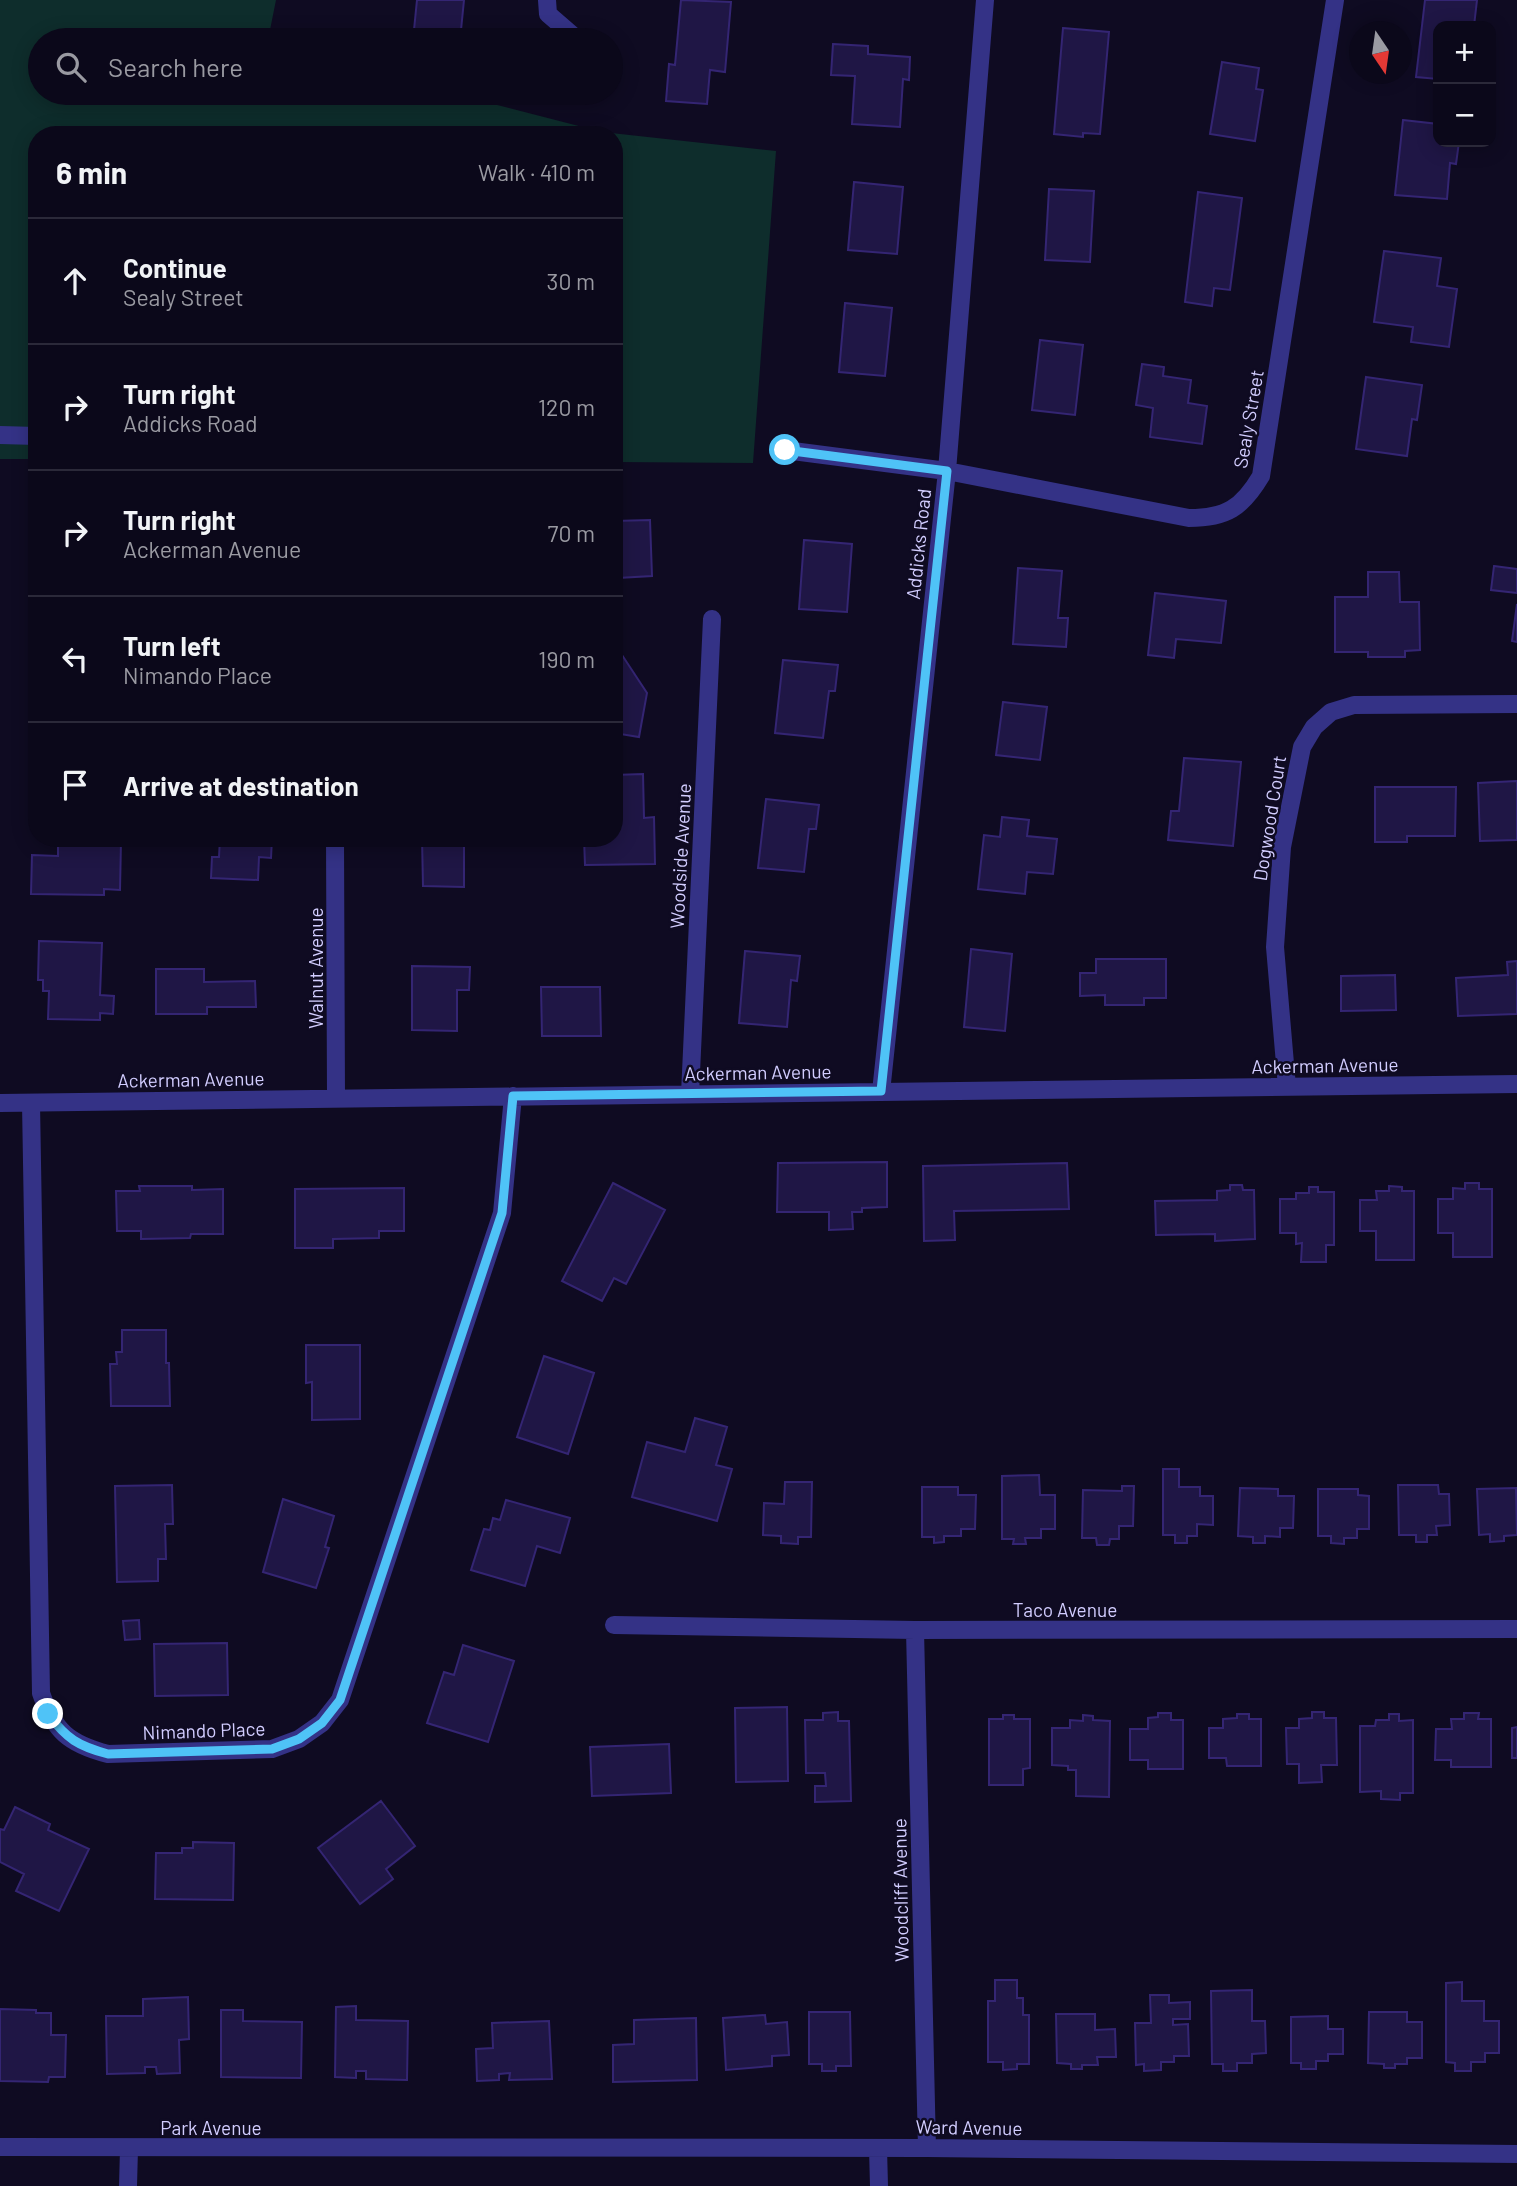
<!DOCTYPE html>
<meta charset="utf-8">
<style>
body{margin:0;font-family:Barlow,sans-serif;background:#191627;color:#f1f3f6}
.controls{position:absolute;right:21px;top:21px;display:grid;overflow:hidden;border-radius:14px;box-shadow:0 4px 18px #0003}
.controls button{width:63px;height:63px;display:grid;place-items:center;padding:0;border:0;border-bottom:2px solid #2b2939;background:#0b081a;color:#f1f3f6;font:35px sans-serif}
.compass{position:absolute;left:1349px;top:21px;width:63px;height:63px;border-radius:50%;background:#0b081a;box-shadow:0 4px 18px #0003;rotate:167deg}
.stop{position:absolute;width:21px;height:21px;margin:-16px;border:5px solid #4fc3f7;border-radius:50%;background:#fff}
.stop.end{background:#4fc3f7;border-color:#fff;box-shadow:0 2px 7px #0008}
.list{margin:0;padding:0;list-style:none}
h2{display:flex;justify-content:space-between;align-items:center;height:91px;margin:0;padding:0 28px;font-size:30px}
h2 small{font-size:23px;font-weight:400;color:#9a9aa2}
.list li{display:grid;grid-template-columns:46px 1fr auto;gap:21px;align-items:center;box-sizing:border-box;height:126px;padding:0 28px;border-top:2px solid #2b2939}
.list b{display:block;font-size:26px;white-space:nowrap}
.list p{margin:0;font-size:23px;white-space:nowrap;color:#9a9aa2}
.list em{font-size:23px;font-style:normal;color:#9a9aa2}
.icon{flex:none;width:38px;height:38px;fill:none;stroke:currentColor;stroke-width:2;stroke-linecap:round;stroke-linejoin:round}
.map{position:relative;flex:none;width:1517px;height:2186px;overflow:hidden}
.search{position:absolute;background:#0b081a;box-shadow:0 4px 18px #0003;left:28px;top:28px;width:595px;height:77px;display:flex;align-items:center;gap:18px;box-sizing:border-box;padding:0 24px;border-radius:38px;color:#9a9aa2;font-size:26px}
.panel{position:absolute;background:#0b081a;box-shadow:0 4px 18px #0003;left:28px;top:126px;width:595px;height:721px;border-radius:28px}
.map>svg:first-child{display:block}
.green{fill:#0e2d2c}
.building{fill:#1f1645;stroke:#342573;stroke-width:2}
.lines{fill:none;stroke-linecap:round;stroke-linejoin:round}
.minor{stroke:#343286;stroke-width:18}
.route{stroke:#4fc3f7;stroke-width:9}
.labels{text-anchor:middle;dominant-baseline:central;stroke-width:5;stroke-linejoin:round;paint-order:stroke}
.street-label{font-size:19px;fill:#d2cdff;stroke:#0f0b22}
</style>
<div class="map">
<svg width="1517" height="2186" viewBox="0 0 1517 2186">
<rect width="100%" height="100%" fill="#0f0b22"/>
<!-- green -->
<path class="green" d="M0 0H276L268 40H40V93H434L458 95 602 132 776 151 753 463 614 462V135H37V459H0Z"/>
<!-- building -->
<path class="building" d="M417 0H464L460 40H413Z
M681 0 731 2 725 72 710 70 707 104 666 101 669 64 675 65Z
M1425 0H1477L1474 26H1438V79L1416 77Z
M1063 28 1109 32 1100 134 1083 133V137L1054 134Z
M833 44 868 46V54L910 57 909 80 903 79 900 127 852 124 855 76 831 75Z
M1222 62 1259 68 1256 89 1263 90 1255 141 1210 134Z
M1403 120 1438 124V142H1459L1456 164 1450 163 1447 199 1395 195Z
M854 182 903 187 897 254 848 250Z
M1049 189 1094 191 1090 262 1045 260Z
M1198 192 1242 198 1230 290 1214 288 1212 306 1185 302Z
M1384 251 1441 258 1437 286 1457 289 1449 347 1411 342 1413 327 1374 322Z
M845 303 892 308 885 376 839 372Z
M1040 340 1083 345 1075 415 1032 410Z
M1142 364 1164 367 1163 376 1191 380 1188 403 1207 406 1202 444 1150 437 1153 408 1136 405Z
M1366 377 1422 385 1417 420 1412 419 1407 456 1356 449Z
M650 520 652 576 618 578 619 607H614V521Z
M804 540 852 544 847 612 799 609Z
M1494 566 1517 569V593L1491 590Z
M1018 568 1062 571 1058 618H1068L1066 647 1013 644Z
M1368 572H1399L1400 602H1419L1420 650 1405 651V657H1368V652H1335V597H1368Z
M1155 593 1226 601 1221 643 1176 639 1174 658 1148 655Z
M1517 604V642L1512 641Z
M620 652 647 693 639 737 614 733V656Z
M783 660 838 665 835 691H829L823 738 775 733Z
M1003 702 1047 707 1040 760 996 755Z
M1184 758 1241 762 1233 846 1168 840 1171 811H1179Z
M643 774 644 818 654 817 655 864 585 865 584 838H614V775Z
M1517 781V840L1480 841 1478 783Z
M1375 787H1456L1455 836H1407V842H1375Z
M766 799 819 805 816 829H809L804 872 758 868Z
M1002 817 1029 820 1027 836 1057 839 1053 874 1027 872 1025 894 978 889 984 835 1000 837Z
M88 838 121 841 120 890 104 889V895L31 894 32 855 58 856V839Z
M124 838H153V845L124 844Z
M220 838H272L271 858 259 857 258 880 211 878 212 857H219Z
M422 838H464V887L423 886Z
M39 941 102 943 100 995 114 996 113 1014 100 1013V1020L48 1019 49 991H43V980H38Z
M971 949 1012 954 1005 1031 964 1027Z
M745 951 800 956 797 981 791 980 787 1027 739 1023Z
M1096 959H1166V998H1144V1005H1105V995L1080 996V973H1096Z
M1517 961V1014L1458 1016 1456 978 1508 975 1507 962Z
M412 966 470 967 469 990H457V1031L412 1030Z
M156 969H204V982L255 981 256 1007H207V1014H156Z
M1395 975 1396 1010 1341 1011V976Z
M541 987H600L601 1036H542Z
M887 1162V1207L862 1208V1212H852L853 1229 829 1230V1212H777L778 1163Z
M1067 1163 1069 1209 954 1211 955 1240 924 1241 923 1166Z
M613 1183 665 1210 626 1284 614 1278 602 1301 562 1281Z
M1465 1183H1479V1189H1492V1257H1453V1233H1438V1199H1453V1188L1465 1189Z
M1230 1185H1242L1243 1190H1254L1255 1239 1215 1241V1234L1156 1235 1155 1201 1217 1200V1191L1230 1190Z
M139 1186H192V1190L223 1189V1234H191L190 1238 141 1239V1231H117L116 1191H140Z
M1389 1186 1402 1187V1191H1414V1260H1376V1231H1360V1200H1377L1376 1191H1389Z
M1309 1187H1318V1192H1334V1245H1326V1262H1301L1302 1243 1296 1244V1233H1280V1199H1296V1193H1309Z
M404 1188V1231H379V1238L333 1239V1248H295V1189Z
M122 1330H166V1363H169L170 1406H111L110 1364H117L116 1352H122Z
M306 1345H360V1419L312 1420V1382L306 1383Z
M544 1356 594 1373 568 1454 517 1437Z
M695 1418 727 1427 716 1465 732 1469 717 1521 632 1497 647 1442 685 1452Z
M1163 1469H1179V1487H1200V1496H1213V1525L1197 1524V1536H1187V1543H1175V1535H1163Z
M1039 1475 1040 1495H1055V1529H1041V1538H1025L1026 1544H1013L1014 1539H1002V1476Z
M785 1482H812L811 1537H798V1544L781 1543V1536L763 1535 764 1503 784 1504Z
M172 1485 173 1524H165L166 1559H158V1581L117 1582 115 1486Z
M1398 1485H1438L1439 1494H1449L1450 1525 1436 1526 1437 1535H1427V1542H1416V1535H1399Z
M1122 1486H1134L1133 1526H1119V1539H1110L1109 1545H1097L1096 1538H1082L1083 1490 1122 1491Z
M922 1487H958V1495H976L975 1529H961V1536H944V1542L934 1543V1537H922Z
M1240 1488 1278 1489V1496H1294L1293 1528H1280V1537L1265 1536V1543H1253V1537L1238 1536Z
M1516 1488 1517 1535 1504 1536V1541L1490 1542V1534L1479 1535 1477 1489Z
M1318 1489H1358V1495L1369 1496V1529H1357V1538H1344V1544L1331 1543V1536H1318Z
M283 1499 334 1516 325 1547 329 1548 316 1588 263 1572Z
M506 1500 570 1518 560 1553 537 1546 525 1586 471 1570 484 1529 490 1530 493 1518 500 1520Z
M139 1620 140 1639 125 1640 123 1621Z
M227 1643 228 1695 155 1696 154 1644Z
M463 1645 514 1661 488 1742 427 1723 444 1672 454 1675Z
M787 1707 788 1781 736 1782 735 1708Z
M838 1712V1721H849L851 1801 815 1802V1786H826L825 1773H806L805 1720H823V1713Z
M1312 1712H1324V1718H1336L1337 1765H1321L1322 1782 1299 1783V1764H1287L1286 1728H1299V1719L1312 1718Z
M1158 1713H1171V1720H1183V1769H1148V1760H1130V1729H1148V1718L1158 1717Z
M1464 1713H1479L1478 1719H1491V1767H1451V1760H1435L1436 1729H1452L1451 1719H1464Z
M1237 1714H1249V1719H1261V1766H1227L1226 1758H1209V1728H1223V1719L1237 1718Z
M1389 1714H1399V1721L1413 1720V1793H1400V1800L1381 1799V1791L1360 1792V1726H1375L1376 1720H1389Z
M1003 1715H1014V1719H1030V1768L1023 1769V1785H989V1719H1003Z
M1083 1715 1093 1716V1720L1110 1721 1109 1797 1076 1796V1770H1068V1766L1052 1765V1728H1070V1720L1083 1721Z
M1517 1727V1758H1512V1728Z
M669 1744 671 1793 592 1796 590 1747Z
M381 1801 415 1846 386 1869 393 1879 360 1904 318 1848Z
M15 1807 50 1824 48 1830 89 1849 59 1911 16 1891 24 1874 0 1862V1829L4 1830Z
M193 1842 234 1843 233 1900 155 1899 156 1853H182V1848H193Z
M995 1980H1017V1998H1023V2015H1029V2064H1017V2069L1003 2070V2062H988V2001H995Z
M1462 1982V2001H1484V2021H1499V2053H1485V2062H1471V2071H1455V2063L1446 2062V1983Z
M1252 1990V2021H1265L1266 2053 1252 2054V2063H1237V2071H1223V2064H1212L1211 1991Z
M1150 1995H1169V2003L1190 2002V2019H1173V2025L1188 2024 1189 2056H1174V2062H1161V2070L1144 2071V2064L1136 2065 1135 2023H1151Z
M188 1997 189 2039 179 2040 180 2073 157 2074 156 2067H145V2073L107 2074 106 2016H143V1999Z
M356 2006V2020L408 2021 407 2080 366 2079V2071H356V2078L335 2077 336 2007Z
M0 2009 36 2010V2013H51V2035H66L65 2077H49L48 2082 0 2081Z
M221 2010H243V2021L302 2022 301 2078 221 2077Z
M809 2012H850L851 2066H836V2071H822V2064H809Z
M1369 2012H1407V2022H1422V2058H1407V2064H1395V2068H1384V2064L1368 2063Z
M1056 2014H1095V2030L1115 2029 1116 2057H1097L1098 2065H1082V2069H1071V2064L1057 2063Z
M765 2015 766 2024 787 2022 789 2055 772 2056V2066L726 2070 723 2018Z
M1328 2016V2029H1343V2054H1328V2061H1316V2069H1301V2063H1291V2017Z
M696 2018 697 2080 613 2082V2045L634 2044V2020Z
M549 2021 552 2079 509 2080 510 2073 499 2074V2080L477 2081 476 2049 493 2048 492 2023Z"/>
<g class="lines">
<!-- minor -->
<path class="minor" d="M547 0 548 14 578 40
M0 435 37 436
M785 450 947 471 1189 518C1226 518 1242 508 1261 476L1335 0
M335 838 336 1098
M1287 1087 1275 947 1282 847 1302 747 1314 727 1331 712 1354 705 1517 704
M881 1092 947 471 985 0
M690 1094 712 619
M0 1103 1517 1084
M31 1103 41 1693C54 1731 69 1744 108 1754L272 1749 299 1739 322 1723 340 1700 502 1213 513 1096
M614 1625 915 1630 1517 1629
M915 1630 927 2148
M0 2147 927 2148 1517 2154
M878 2148 879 2186
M128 2186 129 2149"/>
</g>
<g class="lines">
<!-- route -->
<path class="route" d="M48 1714C67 1739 78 1746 108 1754L272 1749 299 1739 322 1723 340 1700 502 1213 513 1096 881 1091 947 471 785 450"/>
</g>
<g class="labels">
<!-- street labels -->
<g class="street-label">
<text transform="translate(1248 419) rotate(-80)">Sealy Street</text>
<text transform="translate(918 544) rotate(-84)">Addicks Road</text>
<text transform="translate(1269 818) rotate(-81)">Dogwood Court</text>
<text transform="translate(680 856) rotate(-87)">Woodside Avenue</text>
<text transform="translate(315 968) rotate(-90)">Walnut Avenue</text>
<text transform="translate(1325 1065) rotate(-1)">Ackerman Avenue</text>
<text transform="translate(758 1072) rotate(-1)">Ackerman Avenue</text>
<text transform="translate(191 1079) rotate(-1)">Ackerman Avenue</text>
<text x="1065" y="1609">Taco Avenue</text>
<text transform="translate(204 1730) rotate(-2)">Nimando Place</text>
<text transform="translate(900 1890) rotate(-91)">Woodcliff Avenue</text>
<text x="211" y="2127">Park Avenue</text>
<text transform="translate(969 2127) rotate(1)">Ward Avenue</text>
</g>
</g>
</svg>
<div class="controls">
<button>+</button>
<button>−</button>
</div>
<svg class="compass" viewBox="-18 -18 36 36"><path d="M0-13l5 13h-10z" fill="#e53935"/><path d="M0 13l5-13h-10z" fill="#9a9aa2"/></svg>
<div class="stop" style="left:785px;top:450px"></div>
<div class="stop end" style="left:48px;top:1714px"></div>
<div class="search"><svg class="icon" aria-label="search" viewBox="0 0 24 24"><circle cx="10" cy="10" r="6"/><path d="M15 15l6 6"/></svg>Search here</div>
<section class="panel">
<h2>6 min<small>Walk · 410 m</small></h2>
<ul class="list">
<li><svg class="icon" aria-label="ahead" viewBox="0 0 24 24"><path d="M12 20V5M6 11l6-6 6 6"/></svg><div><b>Continue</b><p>Sealy Street</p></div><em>30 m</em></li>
<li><svg class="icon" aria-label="right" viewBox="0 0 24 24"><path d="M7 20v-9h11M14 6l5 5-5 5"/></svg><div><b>Turn right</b><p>Addicks Road</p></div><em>120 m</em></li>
<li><svg class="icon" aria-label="right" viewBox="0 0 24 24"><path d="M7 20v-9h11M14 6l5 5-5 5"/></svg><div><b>Turn right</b><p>Ackerman Avenue</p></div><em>70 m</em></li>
<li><svg class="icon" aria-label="left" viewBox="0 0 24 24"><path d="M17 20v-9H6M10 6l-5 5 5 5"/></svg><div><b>Turn left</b><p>Nimando Place</p></div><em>190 m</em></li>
<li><svg class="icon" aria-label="arrive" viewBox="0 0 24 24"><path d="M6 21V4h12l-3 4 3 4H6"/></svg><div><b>Arrive at destination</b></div></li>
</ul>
</section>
</div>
